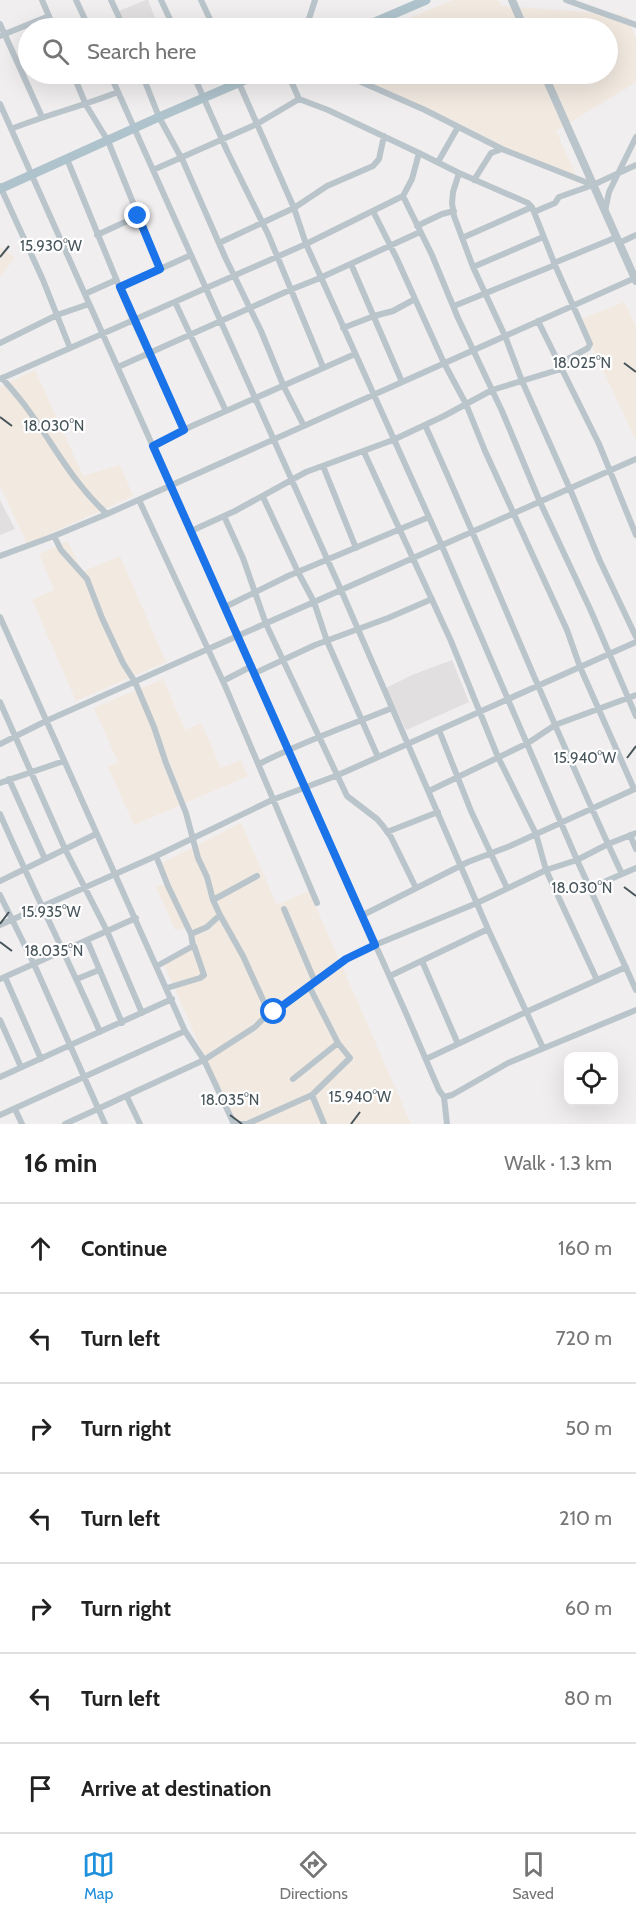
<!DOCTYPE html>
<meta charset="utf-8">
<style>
body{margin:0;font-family:Cabin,sans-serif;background:#f2f2f2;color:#222}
.controls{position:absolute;right:18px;bottom:18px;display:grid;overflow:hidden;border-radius:12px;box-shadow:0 6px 24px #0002}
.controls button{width:54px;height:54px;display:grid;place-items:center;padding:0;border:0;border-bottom:2px solid #e0e0e0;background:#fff;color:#222;font:30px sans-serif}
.stop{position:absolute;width:18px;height:18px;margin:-14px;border:4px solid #1a73e8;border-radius:50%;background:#fff}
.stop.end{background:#1a73e8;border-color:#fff;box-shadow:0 2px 6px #0008}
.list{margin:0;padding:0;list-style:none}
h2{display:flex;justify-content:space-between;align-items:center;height:78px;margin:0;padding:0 24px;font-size:26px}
h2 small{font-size:20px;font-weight:400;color:#767676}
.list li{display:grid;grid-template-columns:39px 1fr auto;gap:18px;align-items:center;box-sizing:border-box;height:90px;padding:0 24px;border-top:2px solid #e0e0e0}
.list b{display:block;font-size:22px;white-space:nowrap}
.list em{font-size:20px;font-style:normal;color:#767676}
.icon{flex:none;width:33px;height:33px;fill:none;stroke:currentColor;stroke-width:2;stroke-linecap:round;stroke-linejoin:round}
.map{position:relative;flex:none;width:636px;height:1124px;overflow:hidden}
.search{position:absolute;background:#fff;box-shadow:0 6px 24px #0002;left:18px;right:18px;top:18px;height:66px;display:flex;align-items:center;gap:15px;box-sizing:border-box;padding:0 21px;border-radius:33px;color:#767676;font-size:22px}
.sheet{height:708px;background:#fff}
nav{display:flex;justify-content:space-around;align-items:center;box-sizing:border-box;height:84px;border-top:2px solid #e0e0e0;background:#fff;font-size:16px;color:#767676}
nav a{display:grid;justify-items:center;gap:3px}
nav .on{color:#1f90db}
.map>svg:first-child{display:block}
.education{fill:#e2dfe0}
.sand{fill:#f2e9e0}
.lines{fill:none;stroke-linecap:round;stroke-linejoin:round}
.minor{stroke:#bac5cb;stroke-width:6}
.tertiary{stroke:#bac5cb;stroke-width:8}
.primary{stroke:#afc3cc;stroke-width:9}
.route{stroke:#1a73e8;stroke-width:8}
.ticks{fill:none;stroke:#47555b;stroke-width:2}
.ticks-label{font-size:15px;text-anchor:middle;fill:#47555b;stroke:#fff;stroke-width:4.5;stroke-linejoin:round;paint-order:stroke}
</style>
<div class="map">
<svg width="636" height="1124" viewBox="0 0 636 1124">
<rect width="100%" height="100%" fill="#f1eeef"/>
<!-- education -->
<path class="education" d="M146 0H148L158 25 149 28H126L119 11Z
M0 500 15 529 0 535Z
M452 660 469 702 406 730 386 688 412 675Z"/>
<!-- sand -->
<path class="sand" d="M453 0H498L501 6 626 15 636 38V82L556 131 580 184 344 74H608V28H385Z
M0 247 15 258 0 277Z
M624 302 636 326V441L580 320Z
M35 370 83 476 120 465 133 496 27 544 0 486V387Z
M68 541 82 572 120 556 166 662 76 701 32 600 54 590 39 554Z
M163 679 185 730 201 723 221 768 241 760 248 776 134 825 108 767 118 762 94 708Z
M241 823 277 905 309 891 411 1124H234L164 964 196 947 187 927 175 930 156 887 169 883 160 864Z"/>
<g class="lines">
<!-- minor -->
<path class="minor" d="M42 0 54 28
M76 0 89 28
M111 0 124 28
M161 0 174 28
M201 0 214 28
M566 0 636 25
M0 24 42 117
M306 28 315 0
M0 36 49 16
M73 74 86 105 108 141 160 269
M110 74 341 590 488 929 543 1048
M142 74 159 117 183 161 225 257 261 331 284 387 304 426
M193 74 228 153 268 234 323 367
M235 74 294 208 306 244 442 546 577 860 636 990
M288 74 299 99
M343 74 425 110 502 149
M0 104 405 1011 439 1090 444 1097 447 1124
M11 129C46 115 83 106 118 92
M419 153 459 173 528 203 532 207 555 265 590 344 588 348 559 364
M67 159 133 320 184 430
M438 162 458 127
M459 173 453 192 452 203 454 216 473 267 505 336 522 381 570 489 600 561 636 637
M474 180 491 153 502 149 593 185
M0 186 43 280 70 348
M403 196 432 255 458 318 502 411 540 502 591 611 636 716
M373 211 397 259 444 363 466 404 485 451 567 630 580 667 634 789
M605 211 609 192 636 137
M534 212 555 203 559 197 593 185 636 165
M417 226 442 214 454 211
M97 235 138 216
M462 238 532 207
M219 243 294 208 327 186 373 166 379 159 384 136
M619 243 636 235
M554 263 617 237
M351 264 402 382
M473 267 543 237
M120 287 191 255
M85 294 116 280
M175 302 226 411
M454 306 555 265
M538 321 599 444 636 535
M343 328 374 316 393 311 415 299
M0 343 57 315 89 304
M118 367 290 290 320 278 420 232
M2 378C9 386 16 394 23 403 53 442 69 479 107 514
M0 379 306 244 403 196 412 179 419 153 328 110 299 99 257 124 153 170
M425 425C493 574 552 726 622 874
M153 445 192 426 355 354
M364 452 451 641 498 757 536 834 546 870 597 980
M323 466 356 548
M263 497 298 572 314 602 327 641 378 757
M139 500 226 688 317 903
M224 516 243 558 266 624 347 796 377 819 383 826 391 837 416 888
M191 531 235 511 306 472 393 440 444 416 492 390 561 369
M54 536 61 550 87 579 102 618 123 663 135 682 154 727 166 763 186 813 198 858 207 877 213 900 220 915 243 956 269 1013 255 1027 204 1060 65 1124
M0 556 54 536 107 514 635 278
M225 607 288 576 429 517
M0 617 185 1031 204 1060 234 1124
M255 673 315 645 388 618 432 599
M223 681 252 666
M0 702 65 849 107 931 142 1013
M439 730 471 811 507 888
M0 744 46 721 636 459
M259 764C302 742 348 726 392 708
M9 779 45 859
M0 783 64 761
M429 791 528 743 555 725 636 695
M0 814C32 888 68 959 100 1032
M387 832 438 812
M630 835 636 849
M156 856 168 886 191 934 207 927 220 915
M0 881 96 834
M590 888 636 868
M0 895 34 964 105 1124
M213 900 257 876
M284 909 315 982
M363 915 468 862 510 846 635 789
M0 925 156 856 272 800 338 775 636 642
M87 940 122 1023
M422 961 458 1044
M157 966 193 946 191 934
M390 976 488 929
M5 977 41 1059
M0 979 136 918
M77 979 99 970
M167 988 200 978 204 975 194 946
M269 1013 274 1012 346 959 375 945 477 903 546 870 577 860 608 844 636 833
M0 1020 21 1067
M426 1059 526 1012 626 967
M0 1077 172 999
M293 1079 338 1043
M312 1095 324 1124
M127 1097 140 1124
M444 1097 452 1095 508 1063 636 1010
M15 1109 22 1124
M0 1115 185 1031
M249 1123 312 1095 350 1058 338 1043 309 986
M239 1124H250"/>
<!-- tertiary -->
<path class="tertiary" d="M512 0 524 28
M544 74 636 281"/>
<!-- primary -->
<path class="primary" d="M361 28 426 0
M0 189 159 117 259 74"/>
</g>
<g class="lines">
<!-- route -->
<path class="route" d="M138 216 160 269 120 287 184 430 153 446 375 945 346 959 274 1012"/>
</g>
<!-- ticks -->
<path class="ticks" d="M0 257 9 246M624 363 636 372M0 417 12 426M627 758 636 746M624 887 636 896M0 924 9 912M0 942 12 951M230 1115 242 1124M351 1124 360 1112"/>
<g class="ticks-label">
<text x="51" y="251">15.930°W</text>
<text x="582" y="368">18.025°N</text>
<text x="54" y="431">18.030°N</text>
<text x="585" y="763">15.940°W</text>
<text x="582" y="893">18.030°N</text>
<text x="51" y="917">15.935°W</text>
<text x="54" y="956">18.035°N</text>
<text x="360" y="1102">15.940°W</text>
<text x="230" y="1105">18.035°N</text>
</g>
</svg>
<div class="controls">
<button><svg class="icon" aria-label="locate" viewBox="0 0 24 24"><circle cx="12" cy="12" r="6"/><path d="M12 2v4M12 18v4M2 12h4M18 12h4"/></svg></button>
</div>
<div class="stop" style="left:274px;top:1012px"></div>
<div class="stop end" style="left:138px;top:216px"></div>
<div class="search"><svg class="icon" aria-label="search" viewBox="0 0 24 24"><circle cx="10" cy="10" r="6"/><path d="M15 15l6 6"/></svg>Search here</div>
</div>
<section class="sheet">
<h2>16 min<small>Walk · 1.3 km</small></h2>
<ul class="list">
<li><svg class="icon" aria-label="ahead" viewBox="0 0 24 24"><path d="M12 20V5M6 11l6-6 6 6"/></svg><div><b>Continue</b></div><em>160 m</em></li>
<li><svg class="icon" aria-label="left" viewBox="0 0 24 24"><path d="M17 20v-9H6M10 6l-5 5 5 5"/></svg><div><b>Turn left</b></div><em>720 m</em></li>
<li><svg class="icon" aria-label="right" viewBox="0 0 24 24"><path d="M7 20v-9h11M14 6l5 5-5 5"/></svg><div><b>Turn right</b></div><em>50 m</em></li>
<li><svg class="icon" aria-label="left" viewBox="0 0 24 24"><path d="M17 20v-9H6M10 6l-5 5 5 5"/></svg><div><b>Turn left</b></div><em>210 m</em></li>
<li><svg class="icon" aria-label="right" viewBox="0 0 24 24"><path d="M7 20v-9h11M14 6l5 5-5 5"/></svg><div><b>Turn right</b></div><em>60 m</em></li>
<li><svg class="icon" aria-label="left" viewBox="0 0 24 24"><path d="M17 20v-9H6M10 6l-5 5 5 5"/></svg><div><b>Turn left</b></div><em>80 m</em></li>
<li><svg class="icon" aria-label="arrive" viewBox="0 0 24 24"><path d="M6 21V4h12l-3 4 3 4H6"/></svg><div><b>Arrive at destination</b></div></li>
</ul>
</section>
<nav>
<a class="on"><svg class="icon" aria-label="map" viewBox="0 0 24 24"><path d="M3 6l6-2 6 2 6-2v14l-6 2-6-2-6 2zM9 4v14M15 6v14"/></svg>Map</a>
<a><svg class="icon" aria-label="directions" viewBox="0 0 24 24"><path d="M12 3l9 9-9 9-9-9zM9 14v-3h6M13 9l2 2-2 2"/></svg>Directions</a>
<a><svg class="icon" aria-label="saved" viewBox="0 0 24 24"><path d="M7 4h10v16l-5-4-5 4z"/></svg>Saved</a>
</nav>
